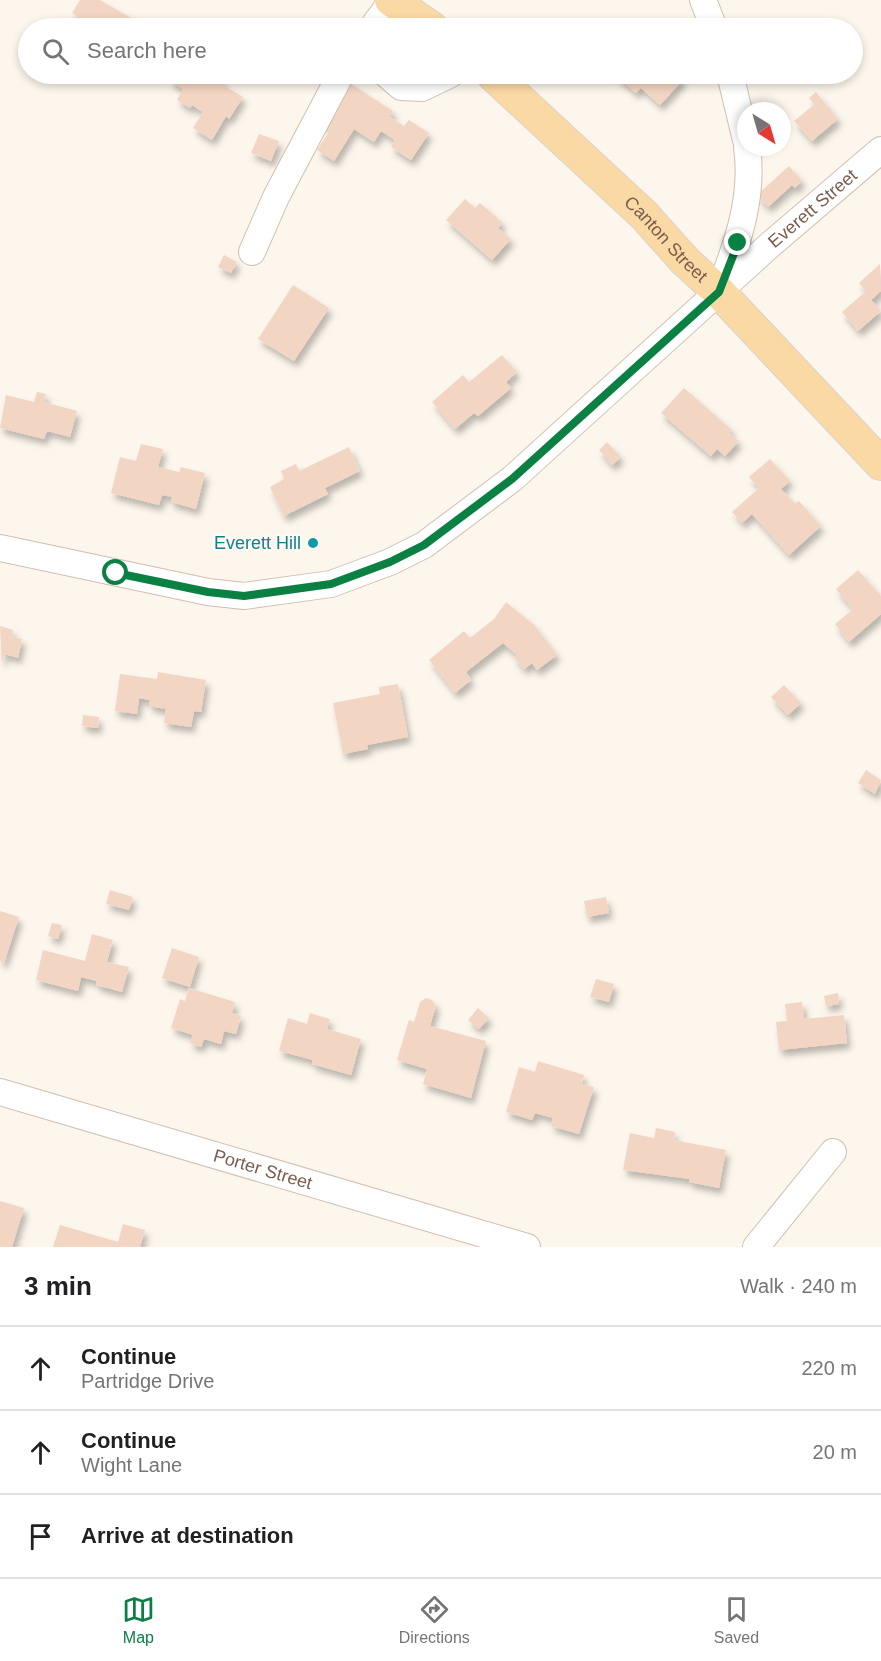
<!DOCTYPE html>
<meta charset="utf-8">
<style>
body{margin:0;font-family:Arial,sans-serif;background:#f6f6f6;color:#202124}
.compass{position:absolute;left:737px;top:102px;width:54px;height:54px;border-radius:50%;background:#fff;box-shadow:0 3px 9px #0003;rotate:143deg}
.stop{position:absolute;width:18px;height:18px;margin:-14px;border:4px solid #0b8043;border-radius:50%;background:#fff}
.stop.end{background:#0b8043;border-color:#fff;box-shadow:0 2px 6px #0008}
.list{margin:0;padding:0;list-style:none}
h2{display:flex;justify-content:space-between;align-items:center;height:78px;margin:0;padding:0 24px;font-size:26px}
h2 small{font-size:20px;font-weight:400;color:#757577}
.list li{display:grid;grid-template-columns:39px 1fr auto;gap:18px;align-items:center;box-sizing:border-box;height:84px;padding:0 24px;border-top:2px solid #e0e0e0}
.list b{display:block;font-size:22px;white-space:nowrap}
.list p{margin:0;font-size:20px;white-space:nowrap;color:#757577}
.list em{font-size:20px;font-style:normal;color:#757577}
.icon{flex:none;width:33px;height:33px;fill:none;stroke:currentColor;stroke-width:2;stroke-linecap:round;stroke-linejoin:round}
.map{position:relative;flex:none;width:881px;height:1247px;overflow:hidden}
.search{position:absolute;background:#fff;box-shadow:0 3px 9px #0003;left:18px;right:18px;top:18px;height:66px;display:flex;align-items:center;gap:15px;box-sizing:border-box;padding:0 21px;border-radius:33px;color:#757577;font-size:22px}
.sheet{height:330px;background:#fff}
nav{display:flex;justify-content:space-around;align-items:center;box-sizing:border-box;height:84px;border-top:2px solid #e0e0e0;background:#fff;font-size:16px;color:#757577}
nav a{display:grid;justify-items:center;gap:3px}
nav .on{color:#0b8043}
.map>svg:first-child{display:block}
.building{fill:#f3d5c3;filter:url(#shadow)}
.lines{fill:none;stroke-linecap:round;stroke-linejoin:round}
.minor-casing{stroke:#d1beb0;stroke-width:28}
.major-casing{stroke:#dad1cd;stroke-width:34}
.minor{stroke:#fff;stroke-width:26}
.major{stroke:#fbd9a5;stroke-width:32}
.route{stroke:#0b8043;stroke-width:8}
.culture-dot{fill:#0f9aa8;stroke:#fffaf3;stroke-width:2}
.labels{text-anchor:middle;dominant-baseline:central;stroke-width:4.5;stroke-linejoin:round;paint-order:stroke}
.street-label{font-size:18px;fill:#7a5c4d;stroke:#fffaf3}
.culture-label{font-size:18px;fill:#0d838f;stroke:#fffaf3;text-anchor:end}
</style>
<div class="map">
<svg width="881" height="1247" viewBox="0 0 881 1247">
<defs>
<filter id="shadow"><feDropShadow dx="3.5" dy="6" stdDeviation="3" flood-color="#0004"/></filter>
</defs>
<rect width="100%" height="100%" fill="#fdf6ec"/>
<!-- building -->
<path class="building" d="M80 0H100L142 24 139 28H90L92 24 72 13Z
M174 74H211L223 80 221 84 243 97 229 119 226 116 212 140 193 128 203 112 192 105 190 108 177 100 183 89 170 81Z
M614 74H677L683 80 660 105 641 88 636 93Z
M348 82 393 111 390 117 404 126 409 120 429 133 411 160 391 147 395 140 381 131 374 142 354 129 334 161 317 150 330 130 322 124Z
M816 92 838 119 812 141 794 121 815 104 809 98Z
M259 134 279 141 271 161 251 153Z
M789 166 802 181 795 188 792 185 768 207 757 195Z
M465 199 475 208 480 203 503 223 498 228 511 239 492 260 446 220Z
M224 255 237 262 231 273 218 267Z
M880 264 881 291 871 300 881 311 858 331 842 312 866 291 859 283Z
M293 285 329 308 294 361 258 339Z
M502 355 517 372 506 382 511 388 478 416 474 413 455 429 432 402 463 375 469 382Z
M684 388 732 430 729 433 739 441 725 456 717 449 711 456 661 413Z
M37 392 46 394 44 402 77 411 70 437 47 431 44 439 0 428 6 395 34 402Z
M607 442 621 457 612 465 599 450Z
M141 444 163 449 158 467 179 472 181 467 205 473 196 509 171 502 172 497 162 495 159 505 111 493 120 457 136 461Z
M349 447 360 471 325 488 328 494 284 516 270 487 284 479 281 471 296 464 299 471Z
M770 459 790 481 781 489 795 504 799 501 821 526 789 555 752 514 742 523 732 512 759 488 749 477Z
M858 570 881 596V614L849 642 835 624 853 609 836 589Z
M506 602 534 625 557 655 537 670 532 663 524 669 514 657 517 655 503 643 466 672 471 680 455 693 429 660 464 631 470 638 494 619Z
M0 626 13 630 11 636 22 639 18 658 5 654 2 664Z
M158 672 206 680 201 712 194 711 191 727 164 723 166 709 149 706 150 700 139 698 137 714 115 711 120 674 157 679Z
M398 684 408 737 367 745 368 749 343 754 333 703 380 694 379 687Z
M784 685 801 703 788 715 771 697Z
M83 715 99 717 98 728 82 726Z
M866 770 881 780 875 794 858 783Z
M110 890 133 897 129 910 106 904Z
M606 897 609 913 587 917 584 901Z
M0 911 19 917 4 963 0 961Z
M52 923 62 925 58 939 48 936Z
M92 934 113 940 107 962 129 967 122 992 96 985 97 981 81 977 78 991 36 980 43 950 85 961Z
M172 948 199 957 190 987 162 978Z
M596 979 614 984 609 1002 590 997Z
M189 988 235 1002 232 1013 241 1016 236 1034 224 1031 221 1044 204 1039 201 1047 190 1043 193 1035 171 1028 180 999 185 1001Z
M838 993 839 1004 826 1006 824 996Z
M426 998 432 1000 436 1006 430 1026 486 1041 471 1098 423 1084 427 1069 397 1060 409 1020 414 1022 420 1002Z
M802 1002 804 1019 844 1015 847 1043 779 1050 776 1022 787 1021 785 1004Z
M478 1008 489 1018 479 1029 468 1020Z
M310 1013 330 1019 327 1029 361 1039 351 1075 312 1064 313 1060 279 1051 288 1018 307 1024Z
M538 1061 584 1075 582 1084 594 1087 579 1134 551 1126 553 1118 535 1113 532 1120 506 1112 519 1067 535 1072Z
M656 1128 675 1132 674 1140 726 1150 719 1188 689 1182 690 1179 623 1170 630 1133 654 1138Z
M0 1201 24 1208 12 1247H0Z
M123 1224 145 1230 140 1247H53L60 1225 118 1242Z"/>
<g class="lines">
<defs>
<g id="minor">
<path d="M703 0 714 28"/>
<path d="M372 28 392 1"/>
<path d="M386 74 401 87 422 88 451 74"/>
<path d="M730 74 746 140"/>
<path d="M252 252 276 197 341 74"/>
<path d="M721 286C738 242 754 196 747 147"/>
<path id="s1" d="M0 548 208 592 244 596 331 584 390 562 424 545 512 479 771 244 881 150"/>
<path id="s2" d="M0 1092 527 1247"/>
<path d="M756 1247 833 1152"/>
</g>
<g id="major">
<path d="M391 0 432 28"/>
<path id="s3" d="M492 74 644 215 685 261 719 292 881 464"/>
</g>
</defs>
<!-- minor casing -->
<use href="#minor" class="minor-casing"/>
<!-- major casing -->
<use href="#major" class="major-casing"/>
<!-- minor -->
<use href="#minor" class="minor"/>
<!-- major -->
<use href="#major" class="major"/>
</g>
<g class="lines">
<!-- route -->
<path class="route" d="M116 573 208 592 244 596 331 584 390 562 424 545 512 479 719 292 738 243"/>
</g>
<!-- markers -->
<circle class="culture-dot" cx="313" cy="543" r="6"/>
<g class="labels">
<!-- street labels -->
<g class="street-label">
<text stroke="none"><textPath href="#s1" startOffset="952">Everett Street</textPath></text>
<text stroke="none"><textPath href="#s3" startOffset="240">Canton Street</textPath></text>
<text stroke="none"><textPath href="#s2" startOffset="274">Porter Street</textPath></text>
</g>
<!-- culture labels -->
<g class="culture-label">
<text x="301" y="543">Everett Hill</text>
</g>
</g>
</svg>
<svg class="compass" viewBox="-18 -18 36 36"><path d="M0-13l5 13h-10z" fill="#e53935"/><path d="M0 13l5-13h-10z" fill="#757577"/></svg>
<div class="stop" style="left:116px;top:573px"></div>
<div class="stop end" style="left:738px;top:243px"></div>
<div class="search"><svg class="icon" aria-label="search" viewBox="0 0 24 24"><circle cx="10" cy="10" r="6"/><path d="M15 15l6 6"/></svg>Search here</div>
</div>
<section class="sheet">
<h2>3 min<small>Walk · 240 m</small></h2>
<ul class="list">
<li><svg class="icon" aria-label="ahead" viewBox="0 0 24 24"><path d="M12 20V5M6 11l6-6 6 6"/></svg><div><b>Continue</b><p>Partridge Drive</p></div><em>220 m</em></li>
<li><svg class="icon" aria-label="ahead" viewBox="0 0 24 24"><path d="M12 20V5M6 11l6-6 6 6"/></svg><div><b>Continue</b><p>Wight Lane</p></div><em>20 m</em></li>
<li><svg class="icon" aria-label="arrive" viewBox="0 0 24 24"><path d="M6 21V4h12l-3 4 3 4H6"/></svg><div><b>Arrive at destination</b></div></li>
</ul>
</section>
<nav>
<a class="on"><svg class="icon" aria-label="map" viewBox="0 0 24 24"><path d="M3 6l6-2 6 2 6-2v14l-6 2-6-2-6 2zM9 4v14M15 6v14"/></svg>Map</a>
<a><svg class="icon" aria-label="directions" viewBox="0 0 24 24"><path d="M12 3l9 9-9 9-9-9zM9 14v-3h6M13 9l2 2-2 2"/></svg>Directions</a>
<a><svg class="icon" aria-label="saved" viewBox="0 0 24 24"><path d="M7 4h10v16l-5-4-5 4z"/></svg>Saved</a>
</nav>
